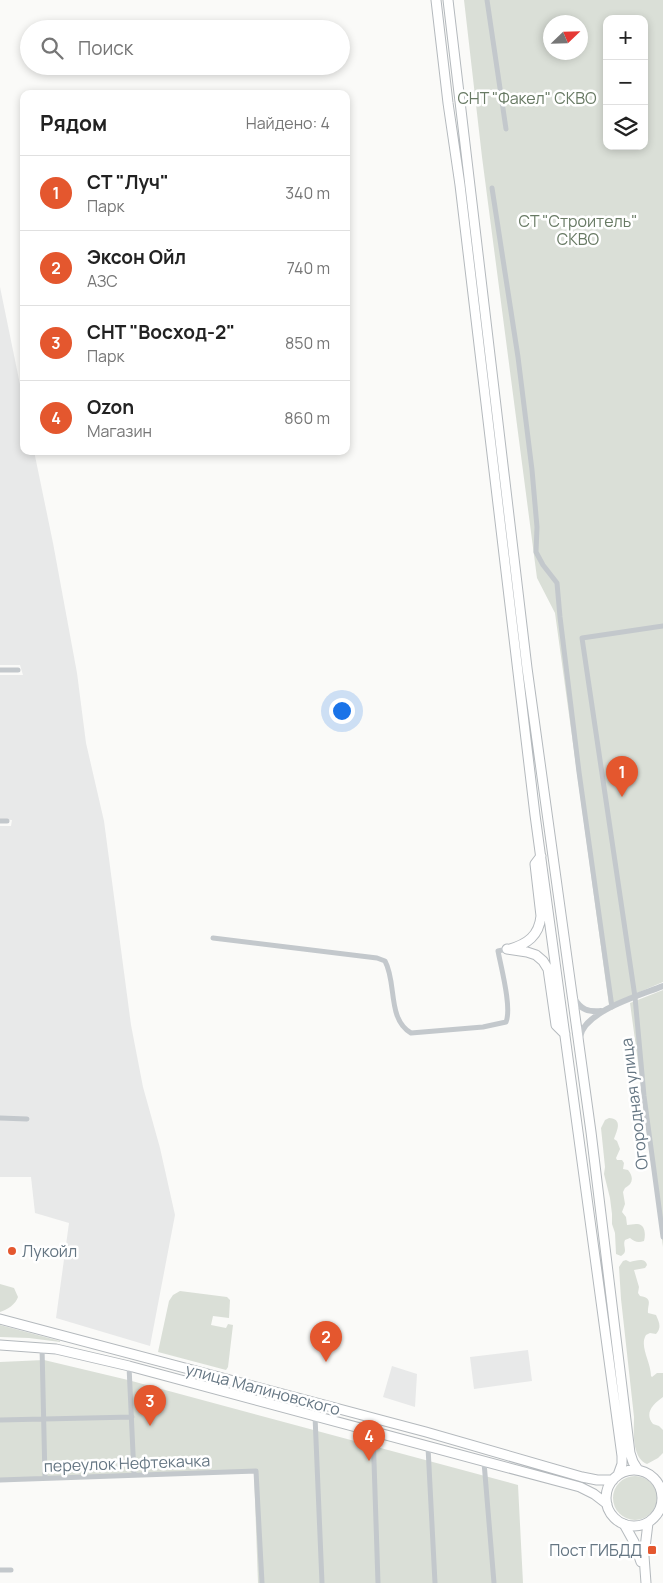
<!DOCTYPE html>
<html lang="ru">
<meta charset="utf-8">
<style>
body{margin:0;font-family:Manrope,sans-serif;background:#f6f6f6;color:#222}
.controls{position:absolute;right:15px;top:15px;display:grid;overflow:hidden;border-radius:10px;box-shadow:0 2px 8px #0003}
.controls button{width:45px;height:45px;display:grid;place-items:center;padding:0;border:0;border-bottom:1px solid #e0e0e0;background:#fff;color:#222;font:25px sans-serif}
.compass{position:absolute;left:543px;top:15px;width:45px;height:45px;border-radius:50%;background:#fff;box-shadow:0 2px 8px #0003;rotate:67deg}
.you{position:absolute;left:341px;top:710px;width:18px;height:18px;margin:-12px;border:4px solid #fff;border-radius:50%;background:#1a73e8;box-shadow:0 0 0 8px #1a73e833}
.badge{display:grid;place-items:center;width:32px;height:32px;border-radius:50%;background:#e4572e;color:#fff;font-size:16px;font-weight:700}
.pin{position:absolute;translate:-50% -41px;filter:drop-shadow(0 1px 2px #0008)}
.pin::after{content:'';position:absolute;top:26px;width:18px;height:15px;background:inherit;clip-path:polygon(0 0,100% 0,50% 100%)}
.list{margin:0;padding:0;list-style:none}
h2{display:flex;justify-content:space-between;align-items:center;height:65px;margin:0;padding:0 20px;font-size:21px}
h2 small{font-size:16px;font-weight:400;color:#767676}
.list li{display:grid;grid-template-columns:32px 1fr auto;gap:15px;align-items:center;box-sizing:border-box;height:75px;padding:0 20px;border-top:1px solid #e0e0e0}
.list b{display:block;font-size:19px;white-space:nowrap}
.list p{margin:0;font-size:16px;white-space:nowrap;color:#767676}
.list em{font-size:16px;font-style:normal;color:#767676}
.icon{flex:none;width:28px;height:28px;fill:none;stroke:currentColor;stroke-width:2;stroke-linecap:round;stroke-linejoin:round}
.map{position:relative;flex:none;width:663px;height:1583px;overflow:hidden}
.search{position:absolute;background:#fff;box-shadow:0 2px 8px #0003;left:20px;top:20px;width:330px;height:55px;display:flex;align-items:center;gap:12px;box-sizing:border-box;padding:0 18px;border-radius:28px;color:#767676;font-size:19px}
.panel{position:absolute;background:#fff;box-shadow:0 2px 8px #0003;left:20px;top:90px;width:330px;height:365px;border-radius:10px}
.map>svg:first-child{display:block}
.built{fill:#e8e9e9}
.green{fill:#dadfd7;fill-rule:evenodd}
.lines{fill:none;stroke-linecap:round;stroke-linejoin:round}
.primary-casing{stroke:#b5babe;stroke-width:11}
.trunk-casing{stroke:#b4b9bd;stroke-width:11}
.minor{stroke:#c3c8cc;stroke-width:5}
.tertiary{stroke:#c3c8cc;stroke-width:6}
.primary{stroke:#fff;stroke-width:9}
.trunk{stroke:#fff;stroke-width:9}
.poi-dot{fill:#e4572e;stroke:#fff;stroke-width:2}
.labels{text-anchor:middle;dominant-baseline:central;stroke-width:5;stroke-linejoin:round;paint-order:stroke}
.park-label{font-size:16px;fill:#687a64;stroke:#fff}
.street-label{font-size:16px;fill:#657683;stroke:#fff}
.poi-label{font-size:16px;fill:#657683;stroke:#fff;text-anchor:start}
</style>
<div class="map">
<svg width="663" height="1583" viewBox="0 0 663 1583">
<rect width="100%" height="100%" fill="#fafaf8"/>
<!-- built -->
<path class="built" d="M0 287 24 404V451H34L53 543 77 673 86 743 104 821 131 1025 143 1087 160 1148 175 1215 150 1346 56 1318 69 1223 35 1213 31 1177H0V826H11L12 820 0 819V675H23L20 665H0Z
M528 1350 532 1381 474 1389 470 1357Z
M392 1366 417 1374 415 1407 383 1397Z"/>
<!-- green -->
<path class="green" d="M464 0H663V982L609 1005 555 613 537 578 482 157ZM607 19H644V146H607ZM550 22H580V52H550Z
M663 990V1247L630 1003Z
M609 1118C624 1119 616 1132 614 1139L617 1141 620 1149 616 1158 617 1160H622L624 1163 623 1169 628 1170C634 1177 633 1184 625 1188L623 1192 625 1204 622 1212 626 1217 627 1225C630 1225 633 1224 636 1224 645 1223 646 1234 644 1241 638 1243 635 1242 630 1238L625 1240C622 1246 629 1252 621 1256L616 1254 615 1233 612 1224V1214L610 1198 604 1174 605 1167 601 1128 605 1120Z
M626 1260 630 1262C636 1261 645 1257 647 1265L645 1268 634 1270 639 1287 638 1293 640 1296C654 1298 647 1305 648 1313L656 1315C659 1322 662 1327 656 1334L650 1333 646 1335C639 1346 651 1362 651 1376L652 1377 657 1373H663V1397C653 1404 644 1413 653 1424L659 1426 663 1430V1453L658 1458 647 1464C631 1457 634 1431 634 1417L621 1299 619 1267 623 1261Z
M0 1284 14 1288 18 1297C16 1304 7 1310 0 1312Z
M180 1291 227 1297 230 1300 229 1318 213 1316 211 1325 226 1328 228 1324 233 1325 228 1367 226 1370 158 1352 169 1301 173 1295Z
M0 1325 60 1341V1342L29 1338 0 1337Z
M44 1360 128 1380 518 1485 523 1583H258L254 1473 0 1481V1362Z
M613 1498a22 22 0 1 1 44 0a22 22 0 1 1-44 0Z"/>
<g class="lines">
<defs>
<path id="primary" d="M624 1524 634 1542 641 1562
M646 1583 644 1556 648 1523"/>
<path id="trunk" d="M436 0 448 103 460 185 535 815 622 1456V1464L618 1475
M448 0 527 668 591 1132 630 1453 633 1462 638 1470
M507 949 527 952 536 955 543 961 548 969 556 1025 565 1034
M510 949C527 944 539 936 541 916L535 864 541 856
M0 1319 426 1432 582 1477 597 1480H613
M0 1345 56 1349 129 1366 580 1487 594 1494 607 1504
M606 1498a28 28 0 1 1 56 0a28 28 0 1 1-56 0Z"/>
</defs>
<!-- primary casing -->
<use href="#primary" class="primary-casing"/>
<!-- trunk casing -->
<use href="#trunk" class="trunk-casing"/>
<!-- minor -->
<path class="minor" d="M487 0 506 129
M492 188 518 357 532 470 537 527 536 552 543 565 557 583 560 617 579 772 612 1007
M663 626 582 638 635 997 644 1096 663 1237
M0 670H18
M0 821H7
M213 938 377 958 385 961C397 983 387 1019 411 1033L483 1027 506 1022C512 1008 501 967 498 951L507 949
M0 1118 27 1119
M42 1347 45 1478
M129 1366 134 1475
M315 1416 322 1583
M0 1420 132 1417
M373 1431 378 1583
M428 1447 435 1583
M484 1462 494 1583
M0 1480 256 1471 262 1583
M660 1509 663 1510
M0 1570H11"/>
<!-- tertiary -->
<path class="tertiary" d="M574 998C581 1010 588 1012 601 1011
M580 1037C584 1011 641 995 663 986"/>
<!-- primary -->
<use href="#primary" class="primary"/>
<!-- trunk -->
<use href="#trunk" class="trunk"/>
</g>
<!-- markers -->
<g class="poi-dot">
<circle cx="12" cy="1251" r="5"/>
<rect x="647" y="1545" width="10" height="10" rx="2.5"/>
</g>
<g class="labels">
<!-- park labels -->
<g class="park-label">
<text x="527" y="98">СНТ "Факел" СКВО</text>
<text x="578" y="221">СТ "Строитель"<tspan x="578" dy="18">СКВО</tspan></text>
</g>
<!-- street labels -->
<g class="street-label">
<text transform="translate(634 1104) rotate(-97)">Огородная улица</text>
<text transform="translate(263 1389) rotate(15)">улица Малиновского</text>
<text transform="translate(127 1463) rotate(-2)">переулок Нефтекачка</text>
</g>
<!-- poi labels -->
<g class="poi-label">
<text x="22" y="1251">Лукойл</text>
<text x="642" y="1550" text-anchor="end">Пост ГИБДД</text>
</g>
</g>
</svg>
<div class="controls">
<button>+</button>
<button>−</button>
<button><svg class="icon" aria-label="layers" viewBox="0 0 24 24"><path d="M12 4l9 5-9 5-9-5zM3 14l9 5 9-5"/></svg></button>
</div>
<svg class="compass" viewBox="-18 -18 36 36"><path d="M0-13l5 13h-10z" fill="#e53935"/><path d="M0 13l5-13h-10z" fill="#767676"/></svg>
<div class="you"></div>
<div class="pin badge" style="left:622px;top:797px">1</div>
<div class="pin badge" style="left:326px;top:1362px">2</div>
<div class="pin badge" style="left:150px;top:1426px">3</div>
<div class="pin badge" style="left:369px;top:1461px">4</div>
<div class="search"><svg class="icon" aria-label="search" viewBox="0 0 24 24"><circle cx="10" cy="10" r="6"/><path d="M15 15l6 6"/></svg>Поиск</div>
<section class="panel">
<h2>Рядом<small>Найдено: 4</small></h2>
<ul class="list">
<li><span class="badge">1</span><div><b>СТ &quot;Луч&quot;</b><p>Парк</p></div><em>340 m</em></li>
<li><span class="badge">2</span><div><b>Эксон Ойл</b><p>АЗС</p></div><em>740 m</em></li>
<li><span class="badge">3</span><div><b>СНТ &quot;Восход-2&quot;</b><p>Парк</p></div><em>850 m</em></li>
<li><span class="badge">4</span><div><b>Ozon</b><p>Магазин</p></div><em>860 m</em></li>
</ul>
</section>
</div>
